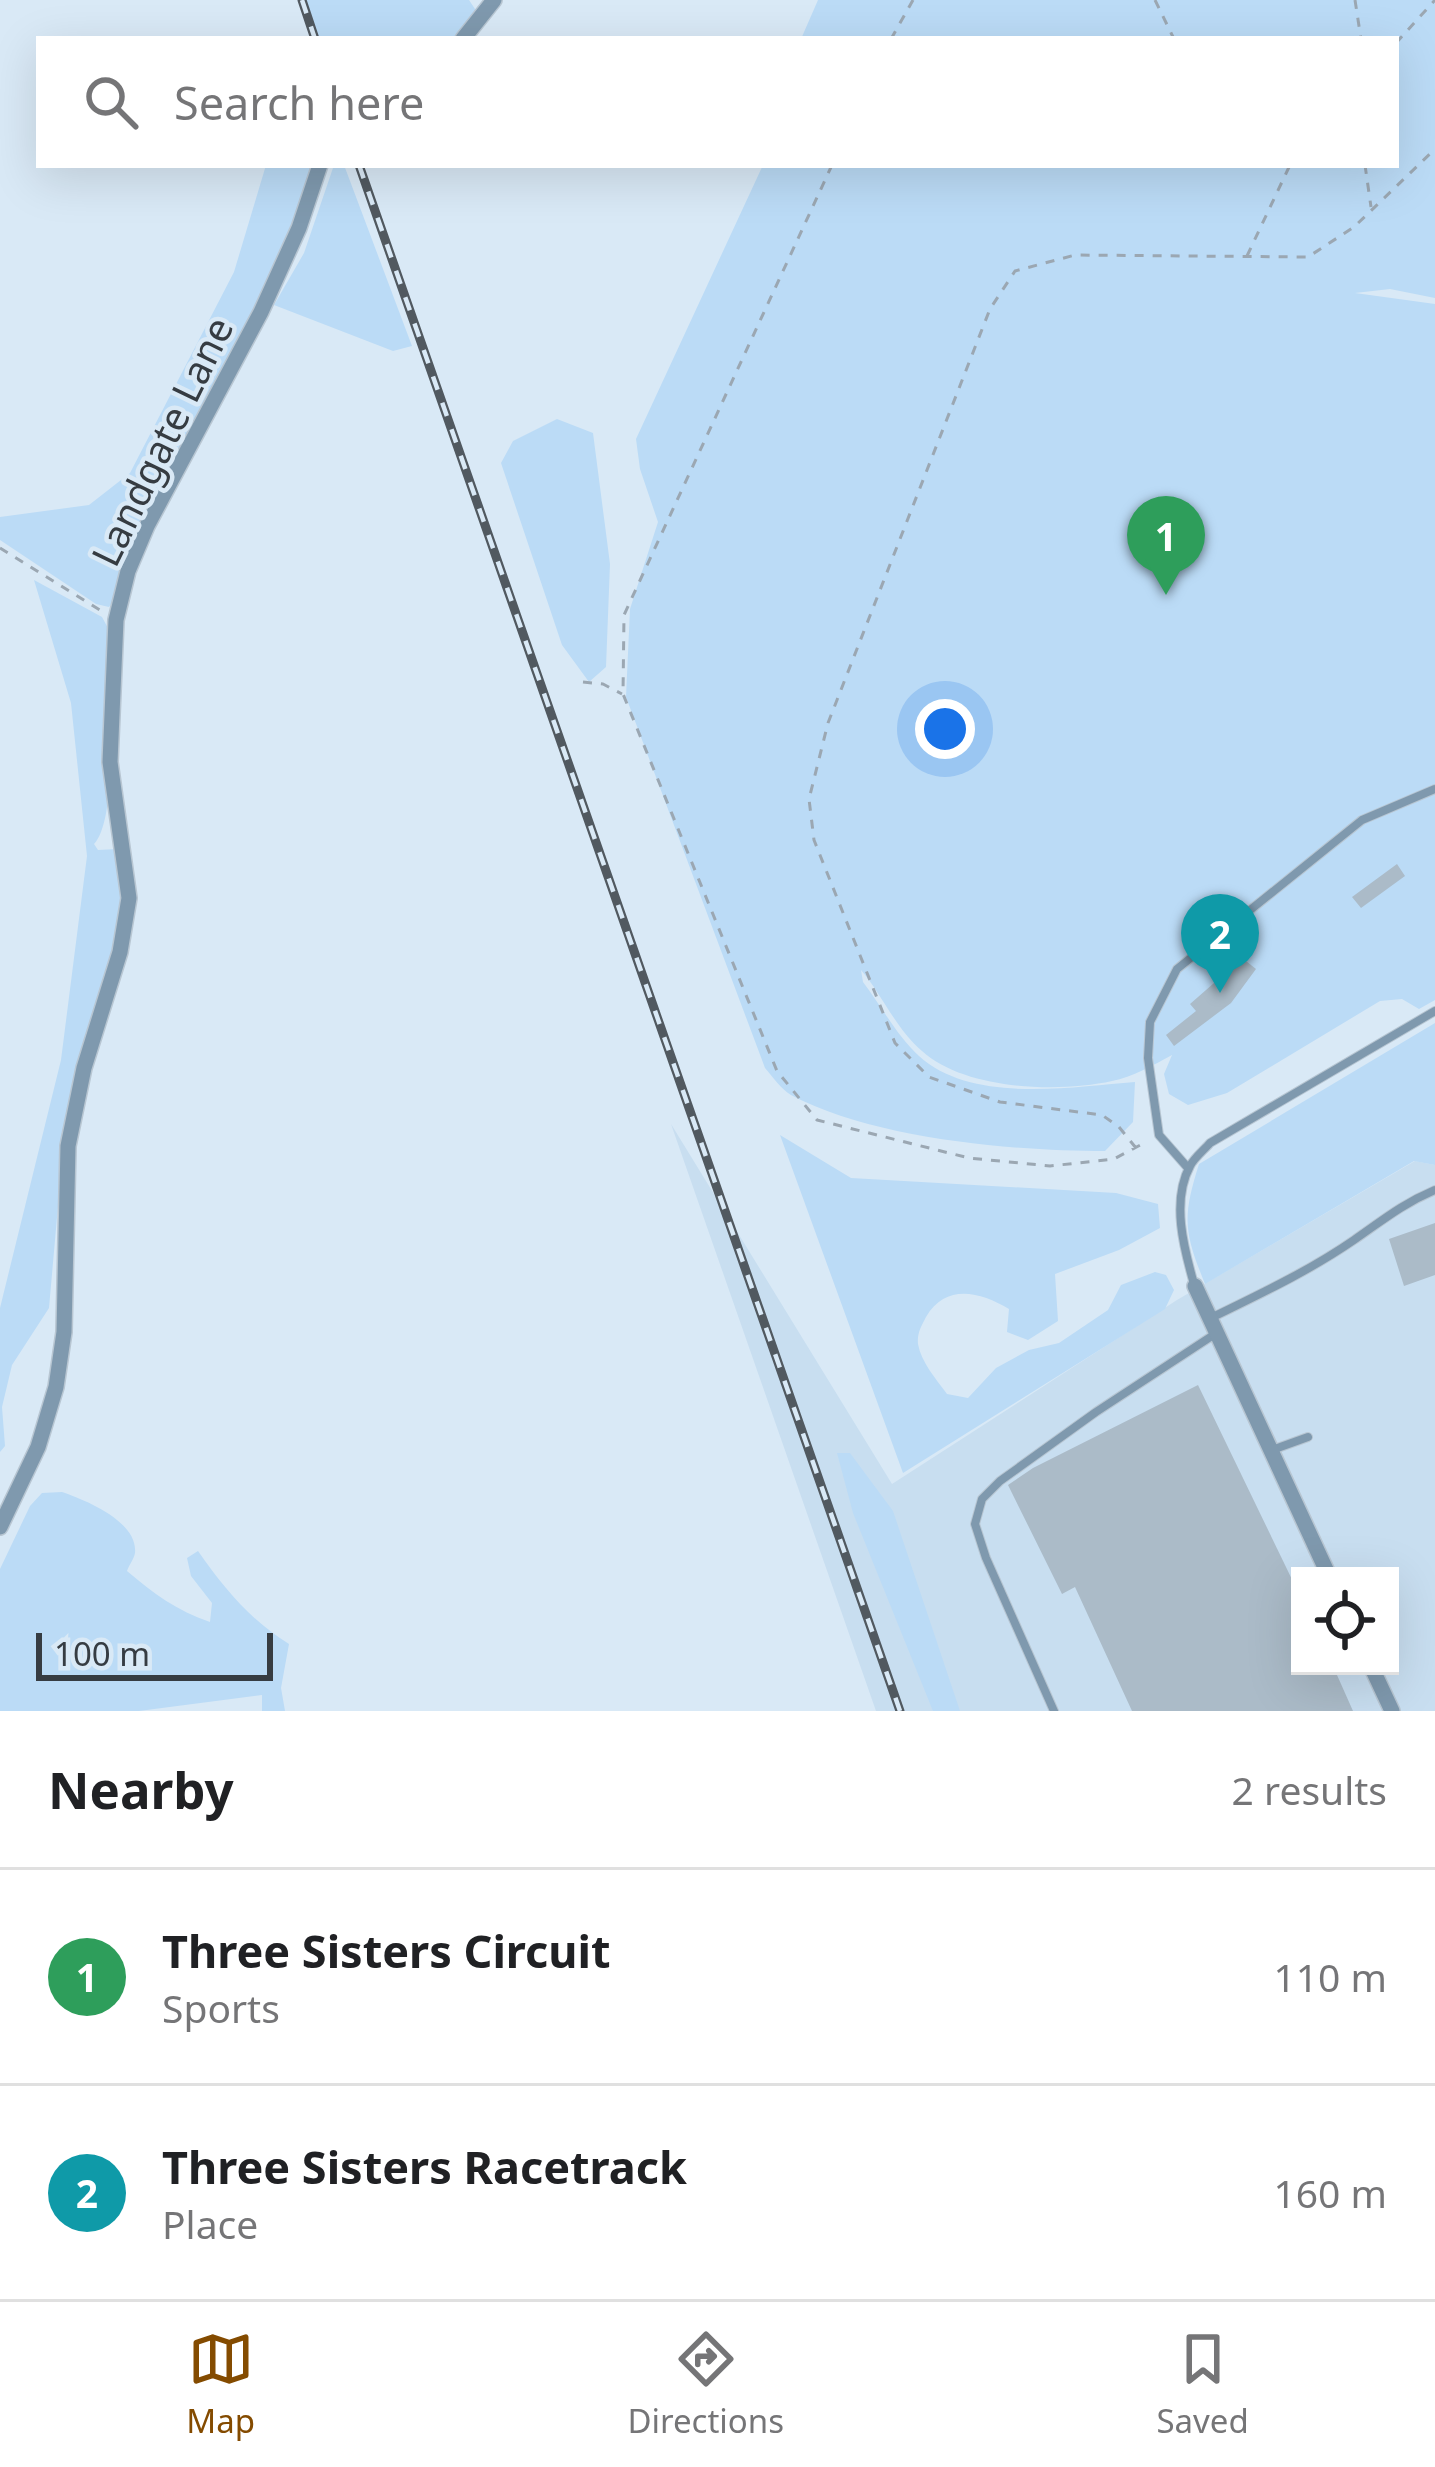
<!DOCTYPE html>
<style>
body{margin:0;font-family:"Noto Sans",sans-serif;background:#f6f6f6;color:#202124}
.controls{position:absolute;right:36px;bottom:36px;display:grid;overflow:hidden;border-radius:0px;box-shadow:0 12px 48px #0002}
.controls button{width:108px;height:108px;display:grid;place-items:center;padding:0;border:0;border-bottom:3px solid #e0e0e0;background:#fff;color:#202124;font:60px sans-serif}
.scale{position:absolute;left:36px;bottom:30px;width:237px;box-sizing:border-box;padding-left:12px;border:6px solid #363c42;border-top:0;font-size:33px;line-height:42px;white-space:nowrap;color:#363c42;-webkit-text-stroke:9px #d9e9f6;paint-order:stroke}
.you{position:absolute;left:945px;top:729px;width:42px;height:42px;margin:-30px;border:9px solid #fff;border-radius:50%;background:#1a73e8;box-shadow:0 0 0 18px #1a73e833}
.badge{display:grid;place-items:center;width:78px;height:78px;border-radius:50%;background:#844b00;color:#fff;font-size:39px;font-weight:700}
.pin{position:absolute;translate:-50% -99px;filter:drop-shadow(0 3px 6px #0008)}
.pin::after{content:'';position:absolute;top:63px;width:42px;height:36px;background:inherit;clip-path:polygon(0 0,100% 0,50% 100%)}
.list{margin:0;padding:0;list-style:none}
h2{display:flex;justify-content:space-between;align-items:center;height:156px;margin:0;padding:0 48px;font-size:51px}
h2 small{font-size:39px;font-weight:400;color:#757577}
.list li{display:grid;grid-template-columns:78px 1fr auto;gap:36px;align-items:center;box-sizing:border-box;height:216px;padding:0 48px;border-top:3px solid #e0e0e0}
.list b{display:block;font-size:45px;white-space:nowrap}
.list p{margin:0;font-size:39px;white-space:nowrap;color:#757577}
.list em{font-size:39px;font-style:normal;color:#757577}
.icon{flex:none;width:66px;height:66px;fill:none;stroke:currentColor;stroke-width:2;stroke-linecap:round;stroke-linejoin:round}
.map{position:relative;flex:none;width:1435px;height:1711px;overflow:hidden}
.search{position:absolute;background:#fff;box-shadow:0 12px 48px #0002;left:36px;right:36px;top:36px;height:132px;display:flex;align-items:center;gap:30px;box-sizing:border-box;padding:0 42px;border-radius:0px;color:#757577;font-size:45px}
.sheet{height:588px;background:#fff}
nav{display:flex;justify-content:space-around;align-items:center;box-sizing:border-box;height:168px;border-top:3px solid #e0e0e0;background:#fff;font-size:33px;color:#757577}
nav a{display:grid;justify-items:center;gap:6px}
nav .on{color:#844b00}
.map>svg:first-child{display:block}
.built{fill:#c8def0;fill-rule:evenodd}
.green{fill:#bbdbf6}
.building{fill:#abbbc8}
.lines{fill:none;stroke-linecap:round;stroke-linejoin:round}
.service-casing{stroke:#b8c6d2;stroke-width:10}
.minor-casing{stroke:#b8c6d2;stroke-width:18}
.path{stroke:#9ba7b2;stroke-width:3;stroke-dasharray:9 9;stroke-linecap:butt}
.service{stroke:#7f99ae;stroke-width:8}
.minor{stroke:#7f99ae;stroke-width:15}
.rail-casing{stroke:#515960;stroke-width:9}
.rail{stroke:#d9e9f6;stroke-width:4.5;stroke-dasharray:14;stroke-linecap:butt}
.labels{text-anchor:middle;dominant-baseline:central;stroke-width:9;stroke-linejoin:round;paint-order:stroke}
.street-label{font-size:39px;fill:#363c42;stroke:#d9e9f6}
</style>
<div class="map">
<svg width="1435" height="1711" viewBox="0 0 1435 1711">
<rect width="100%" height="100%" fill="#d9e9f6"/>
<!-- built -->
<path class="built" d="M671 1124 892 1484 1177 1300 1415 1161 1435 1165V1711H876ZM1300 1576H1390V1666H1300Z"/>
<!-- green -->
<path class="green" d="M298 0H469L477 12 454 39H311Z
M818 0H1435V298L1390 289 1355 293 1435 304V1000L1419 1009 1402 999 1380 1001 1227 1093 1188 1105 1169 1094 1164 1074 1172 1055C1154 1065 1132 1077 1112 1081 1058 1093 965 1090 922 1051 896 1029 881 993 861 970L863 982C881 1006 898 1037 919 1056 972 1104 1070 1087 1135 1082L1133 1122 1105 1151C1013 1151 874 1139 791 1095 781 1089 773 1077 765 1068L626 697 630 609 658 522 640 469 636 439 763 165H1396V39H801Z
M266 165H310V178L261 299 115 599 109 607 96 604 0 540V517L89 505 130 473 234 272Z
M334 165H344L412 346 393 351 274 305 304 253Z
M557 419 593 433 610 564 606 667 589 682 562 645 501 463 513 441Z
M34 580 102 617 109 630C109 673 120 818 94 844L98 850 118 849 126 894 61 1172 49 1308 12 1365 2 1407 5 1446 0 1452V1308L61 1060 87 856 71 703Z
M1435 1023V1165L1414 1161 1205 1284C1184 1232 1182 1218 1199 1164Z
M780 1135 851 1178 1116 1193 1158 1204 1160 1228 1119 1250 1055 1274 1058 1321 1028 1340 1007 1332 1009 1309C980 1292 946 1283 926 1317 921 1327 917 1333 918 1344 921 1362 936 1379 947 1394L968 1398 996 1368 1029 1350 1059 1343 1108 1310 1121 1285 1155 1272 1166 1275 1174 1290 1165 1309 903 1473Z
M837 1453H850L893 1511 960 1711H933L853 1513Z
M62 1492C85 1500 138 1521 135 1553 134 1559 129 1565 127 1571 153 1593 177 1611 210 1622L212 1603 191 1576 187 1558 198 1551C224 1588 250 1620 289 1644L281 1688 285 1711H262V1695L139 1711H0V1569L30 1506 42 1493Z"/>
<!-- building -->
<path class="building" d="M1397 864 1405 876 1361 908 1352 897Z
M1238 951 1249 957 1246 961 1256 969 1231 1003 1174 1046 1166 1035 1196 1011 1190 1004 1214 983Z
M1435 1223V1275L1404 1286 1389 1239Z
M1198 1385 1300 1596V1666H1333L1353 1711H1132L1075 1587 1062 1594 1008 1485 1033 1468Z"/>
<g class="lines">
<defs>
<path id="service" d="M1188 1168 1159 1135 1148 1058 1150 1022 1177 969 1362 820 1435 789
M1194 1284C1184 1249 1171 1201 1190 1166 1194 1158 1204 1150 1210 1143L1435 1011
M1211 1318C1260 1294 1309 1271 1354 1240 1383 1220 1402 1204 1435 1190
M1272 1450 1308 1437
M1054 1711 986 1558 975 1524 982 1499 1000 1481 1096 1412 1215 1334"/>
<path id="minor" d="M463 39 494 0
M1195 1286 1329 1576
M0 1527 38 1447 56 1387 64 1332 68 1146 84 1068 120 952 129 898 110 762 116 620 128 571 147 526 261 312 299 228 320 165
M1371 1666 1392 1711"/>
</defs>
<!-- service casing -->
<use href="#service" class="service-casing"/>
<!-- minor casing -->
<use href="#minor" class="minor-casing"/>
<!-- path -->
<path class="path" d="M1155 0 1174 39
M1355 0 1361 39
M891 39 913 0
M1396 43 1435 0
M832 165 624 615 623 694 777 1071 817 1120 969 1158 1050 1166 1114 1159 1146 1142
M1365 165 1371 207
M1247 256 1290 165
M0 548 100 610
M583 682 603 684 622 694
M1136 1148 1119 1127 1102 1115 1000 1102 929 1077 895 1043 814 840 809 799 828 723 990 309 1015 271 1075 255 1308 257 1354 227 1435 149"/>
<!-- service -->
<use href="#service" class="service"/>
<!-- minor -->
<use href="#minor" class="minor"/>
<defs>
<path id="rail" d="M302 0 315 39
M359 165 900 1711"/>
</defs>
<!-- rail casing -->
<use href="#rail" class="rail-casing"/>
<!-- rail -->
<use href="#rail" class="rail"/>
</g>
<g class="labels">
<!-- street labels -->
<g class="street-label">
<text transform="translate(161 441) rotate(-64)">Landgate Lane</text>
</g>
</g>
</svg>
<div class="controls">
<button><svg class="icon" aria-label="locate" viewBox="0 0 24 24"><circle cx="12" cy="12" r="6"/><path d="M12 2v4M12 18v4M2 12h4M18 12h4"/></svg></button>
</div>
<div class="scale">100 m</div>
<div class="you"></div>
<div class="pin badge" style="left:1166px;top:595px;background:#2e9e5b">1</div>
<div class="pin badge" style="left:1220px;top:993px;background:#0f9aa8">2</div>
<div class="search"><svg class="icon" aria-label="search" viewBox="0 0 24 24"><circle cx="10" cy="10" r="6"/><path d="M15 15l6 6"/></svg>Search here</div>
</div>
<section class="sheet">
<h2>Nearby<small>2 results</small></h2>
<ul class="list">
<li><span class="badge" style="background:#2e9e5b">1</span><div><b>Three Sisters Circuit</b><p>Sports</p></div><em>110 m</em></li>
<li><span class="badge" style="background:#0f9aa8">2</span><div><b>Three Sisters Racetrack</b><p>Place</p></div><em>160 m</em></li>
</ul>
</section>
<nav>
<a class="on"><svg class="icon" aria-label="map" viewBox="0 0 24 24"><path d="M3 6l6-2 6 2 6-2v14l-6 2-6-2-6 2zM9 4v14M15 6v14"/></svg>Map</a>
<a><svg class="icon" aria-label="directions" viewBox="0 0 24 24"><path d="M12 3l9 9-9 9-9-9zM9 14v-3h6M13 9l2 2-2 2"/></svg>Directions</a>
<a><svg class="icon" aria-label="saved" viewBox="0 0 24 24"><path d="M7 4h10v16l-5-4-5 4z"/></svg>Saved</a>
</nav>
